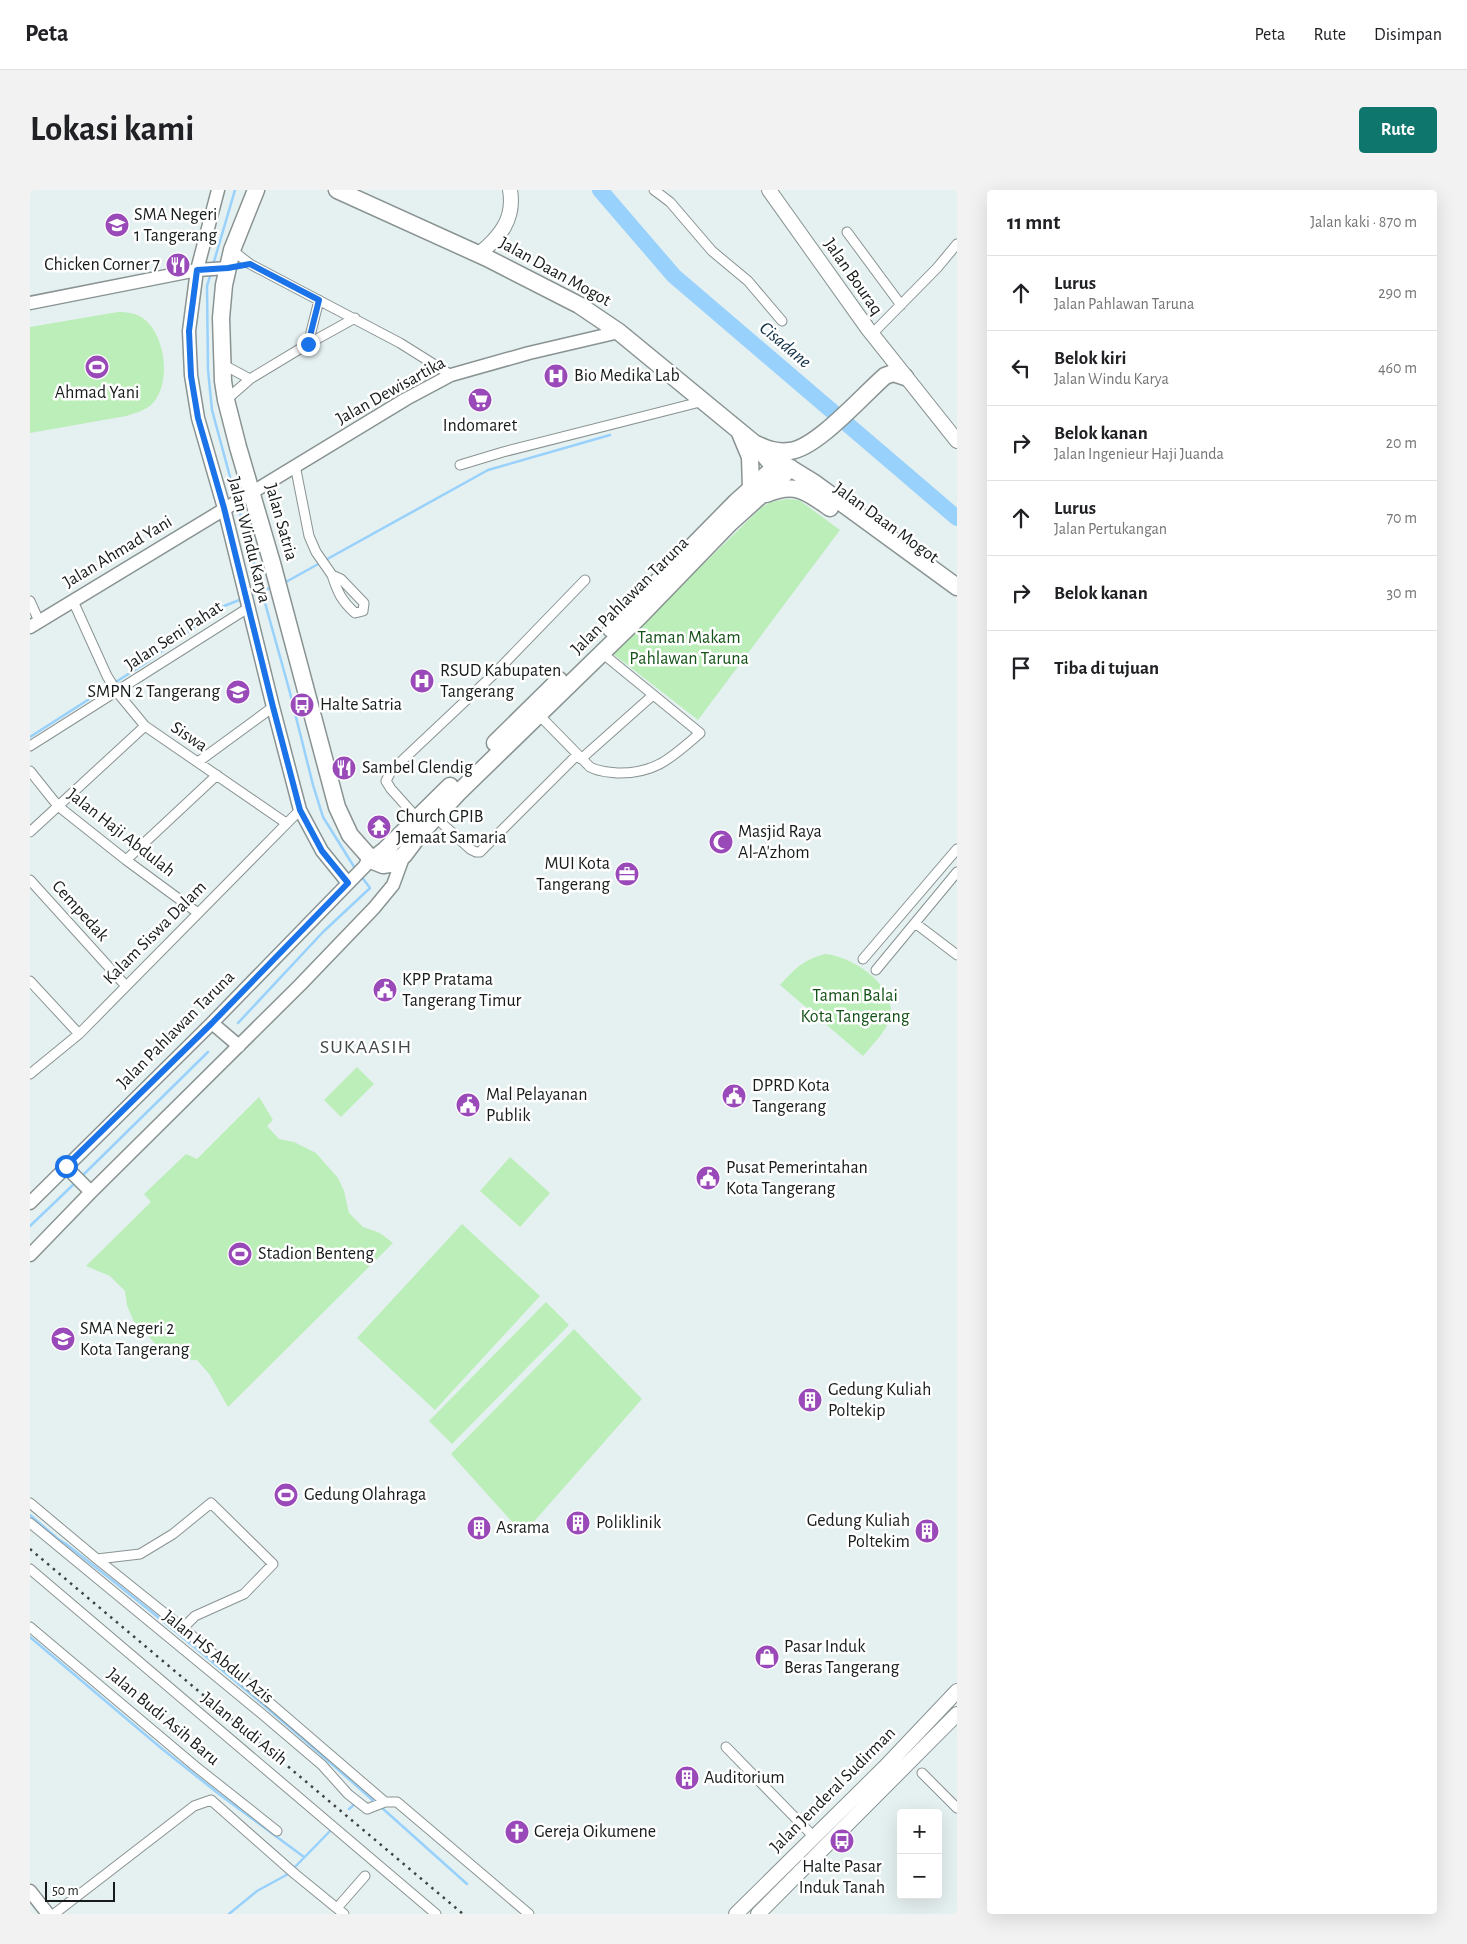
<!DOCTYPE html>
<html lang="id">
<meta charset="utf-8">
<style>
body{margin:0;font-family:"Alegreya Sans",sans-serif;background:#f2f2f2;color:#202124}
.controls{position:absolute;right:15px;bottom:15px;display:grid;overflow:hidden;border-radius:5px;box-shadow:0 5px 20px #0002}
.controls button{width:45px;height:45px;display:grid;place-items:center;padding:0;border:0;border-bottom:1px solid #e0e0e0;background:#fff;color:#202124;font:25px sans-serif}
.scale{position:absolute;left:15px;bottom:12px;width:70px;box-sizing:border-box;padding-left:5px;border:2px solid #171b1b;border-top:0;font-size:14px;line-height:18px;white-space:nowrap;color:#171b1b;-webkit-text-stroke:4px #fff;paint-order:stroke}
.stop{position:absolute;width:15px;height:15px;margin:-11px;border:4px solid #1a73e8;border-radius:50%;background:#fff}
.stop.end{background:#1a73e8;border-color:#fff;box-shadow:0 1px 5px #0008}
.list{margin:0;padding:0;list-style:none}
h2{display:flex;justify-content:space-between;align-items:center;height:65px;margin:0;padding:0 20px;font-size:21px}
h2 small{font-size:16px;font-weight:400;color:#757577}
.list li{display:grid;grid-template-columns:32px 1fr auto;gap:15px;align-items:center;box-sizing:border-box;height:75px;padding:0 20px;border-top:1px solid #e0e0e0}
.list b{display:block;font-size:19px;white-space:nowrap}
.list p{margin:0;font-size:16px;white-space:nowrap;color:#757577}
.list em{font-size:16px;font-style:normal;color:#757577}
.icon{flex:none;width:28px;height:28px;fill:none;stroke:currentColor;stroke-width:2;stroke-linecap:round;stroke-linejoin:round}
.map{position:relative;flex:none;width:927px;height:1724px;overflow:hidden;border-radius:5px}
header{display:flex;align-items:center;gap:30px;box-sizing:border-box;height:70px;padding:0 25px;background:#fff;border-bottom:1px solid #e0e0e0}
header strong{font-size:24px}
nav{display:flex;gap:28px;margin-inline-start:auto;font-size:18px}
.intro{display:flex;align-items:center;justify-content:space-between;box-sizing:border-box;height:120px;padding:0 30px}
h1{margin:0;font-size:35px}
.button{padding:12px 22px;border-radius:5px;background:#0f766e;color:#fff;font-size:18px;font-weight:700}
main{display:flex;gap:30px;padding:0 30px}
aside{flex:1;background:#fff;border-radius:5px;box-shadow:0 5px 20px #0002}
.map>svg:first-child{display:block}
.green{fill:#bceeba}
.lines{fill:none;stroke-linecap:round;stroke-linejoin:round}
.stream{stroke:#98d1fc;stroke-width:2.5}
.river{stroke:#98d1fc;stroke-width:16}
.street-casing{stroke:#899392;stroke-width:11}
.secondary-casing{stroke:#899392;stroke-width:15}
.primary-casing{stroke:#899392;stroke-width:16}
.highway-casing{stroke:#899392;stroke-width:19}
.street{stroke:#fff;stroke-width:9}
.secondary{stroke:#fff;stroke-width:12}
.primary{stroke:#fff;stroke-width:14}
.highway{stroke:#fff;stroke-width:16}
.rail{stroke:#3d4242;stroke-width:2.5;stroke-dasharray:2.5 5;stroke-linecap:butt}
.route{stroke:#1a73e8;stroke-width:6}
.labels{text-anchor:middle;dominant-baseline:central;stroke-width:5;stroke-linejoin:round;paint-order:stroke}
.poi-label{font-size:18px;fill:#171b1b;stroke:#fff;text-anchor:start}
.street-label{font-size:18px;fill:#171b1b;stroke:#fff}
.park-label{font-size:18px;fill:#145217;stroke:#fff}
.water-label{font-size:19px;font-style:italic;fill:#113147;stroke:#fff}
.quarter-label{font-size:20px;letter-spacing:1px;fill:#414a49;stroke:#fff}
</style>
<header>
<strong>Peta</strong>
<nav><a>Peta</a><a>Rute</a><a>Disimpan</a></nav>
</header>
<div class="intro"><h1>Lokasi kami</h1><a class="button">Rute</a></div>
<main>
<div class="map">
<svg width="927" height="1724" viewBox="0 0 927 1724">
<rect width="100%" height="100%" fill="#e5f0f0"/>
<!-- green -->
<path class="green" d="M88 122C97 122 107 123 114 129 136 146 142 195 121 215 114 221 105 223 96 226L0 243V137Z
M757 309 769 310 810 340 668 530 582 463 732 317 741 312Z
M795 764C822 766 868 796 860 828 856 842 842 855 833 866L750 795C765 779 772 770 795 764Z
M327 877 344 894 311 927 294 910Z
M229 907 243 930 237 936 249 949 264 952 286 963 308 988 314 1001 319 1023 333 1037 350 1043 363 1053 198 1217 180 1185 167 1170 152 1169 133 1162 103 1130 97 1115 95 1101 80 1086 56 1076 121 1012 114 1004 156 964 167 969Z
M480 967 520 1003 490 1037 450 1001Z
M432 1034 510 1106 405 1220 327 1148Z
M516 1112 539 1135 422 1254 399 1231Z
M544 1139 612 1209 493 1344 421 1264Z"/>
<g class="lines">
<!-- stream -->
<path class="stream" d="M183 75 205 0
M181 83 177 96 178 180 182 220 206 309
M208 316 259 499 283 595 293 627 326 680
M254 393 458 280 580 245
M219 406 242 397
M0 547 114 474 194 416 212 409
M208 833 293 742 340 698 331 686
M51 987 178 862
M0 1036 45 993
M0 1325 28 1349 36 1354C143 1437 246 1524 347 1614
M0 1447 131 1558 189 1604 274 1667
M351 1617 437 1694
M319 1619 326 1613
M263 1679 302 1639
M199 1724 227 1701 260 1683"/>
<!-- river -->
<path class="river" d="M570 0 644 86 927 328"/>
<defs>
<path id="street" d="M624 0 640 12 682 61 718 91 752 131
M817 42 871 115
M202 60 220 74 370 153 421 185
M842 144 907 78 927 54
M278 154 289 110
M192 174 220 189
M196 210 220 189 278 154 325 128
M268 274 266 280 279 346 286 362 302 385 311 389 334 413 333 421 325 423C311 410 308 403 302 385
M430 275 473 262 674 211
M0 411 9 431
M43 411 77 486 87 502 115 536 256 633
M509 525 560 577C569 582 578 582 587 583 626 584 642 567 670 543L572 463
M0 556 218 418
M551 569 623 505
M168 572 243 517
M0 581 28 616 96 670 168 723
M405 627 440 659 446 662H450L547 565
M387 628 361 599 356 591 361 581 465 483 555 390
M0 642 115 536
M96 670 187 585
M0 690 96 796
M885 733 927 765
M833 769 927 659
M846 780 927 682
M0 791 49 844
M0 884 49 844 270 620
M0 1313 67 1369 153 1438 355 1612
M0 1333 232 1524 292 1575 318 1604 337 1619 355 1612H367L499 1724
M67 1369 110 1364 143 1344 181 1313 243 1374 214 1404 165 1426 153 1438
M0 1379 406 1724
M0 1437 165 1576 247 1641
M696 1557 783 1646
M892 1583 927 1618
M307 1718 335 1686
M24 1724 164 1616 181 1610 265 1684 314 1724"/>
<path id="secondary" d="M188 0 167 80 159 141 161 185 168 228 194 318 243 517 270 620 292 661 318 693
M0 113 167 80 198 78
M0 437 376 209 421 185 499 163 589 142
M182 833 209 856
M36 977 61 1002
M0 1013 182 833 335 676 339 667
M0 1065 61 1002 270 795 344 718 363 695 374 665
M0 1701 18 1724"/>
<path id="primary" d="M739 0 838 139 927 251
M449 64C470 47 485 29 480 0
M706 1724 855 1577 927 1501
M728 1724 927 1524"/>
<path id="highway" d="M226 0 202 60 194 95 191 128 193 191 196 210 208 257 242 373 307 617 320 645 343 671 353 675 360 674 374 665 389 645 428 603 610 426 700 333 761 278
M307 0 457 68 549 115 589 142 724 253 744 277 747 286
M710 243 720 267 721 298
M726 254C737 259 747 263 760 261 787 258 833 205 855 186L863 183 875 187
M736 304C766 292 776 301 800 318
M581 439 706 312 747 275 757 276 783 292 927 397
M465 553 529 490
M339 667H346L355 660 420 596"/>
</defs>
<!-- street casing -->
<use href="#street" class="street-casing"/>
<!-- secondary casing -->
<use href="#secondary" class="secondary-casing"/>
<!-- primary casing -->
<use href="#primary" class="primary-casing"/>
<!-- highway casing -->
<use href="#highway" class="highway-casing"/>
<!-- street -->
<use href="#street" class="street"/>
<!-- secondary -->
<use href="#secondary" class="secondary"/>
<!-- primary -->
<use href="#primary" class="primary"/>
<!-- highway -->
<use href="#highway" class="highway"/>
<!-- rail -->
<path class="rail" d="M0 1359 433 1724"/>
</g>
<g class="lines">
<!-- route -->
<path class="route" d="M36 976 182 833 318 693 292 661 270 620 243 517 194 318 168 228 161 186 159 141 167 80 198 78 220 74 289 110 278 154"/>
</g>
<!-- icons -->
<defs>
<symbol id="school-disc" viewBox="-11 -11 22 22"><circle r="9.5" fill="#9a49b9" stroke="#fff"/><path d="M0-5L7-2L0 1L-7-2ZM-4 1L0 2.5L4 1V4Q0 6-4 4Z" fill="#fff"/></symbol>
<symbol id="restaurant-disc" viewBox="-11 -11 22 22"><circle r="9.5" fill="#9a49b9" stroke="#fff"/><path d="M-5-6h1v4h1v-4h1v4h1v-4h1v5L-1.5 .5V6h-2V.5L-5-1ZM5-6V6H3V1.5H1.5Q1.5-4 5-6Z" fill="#fff"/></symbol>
<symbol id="stadium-disc" viewBox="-11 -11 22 22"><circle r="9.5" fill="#9a49b9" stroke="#fff"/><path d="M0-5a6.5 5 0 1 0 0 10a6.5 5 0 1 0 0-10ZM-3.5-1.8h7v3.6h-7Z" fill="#fff"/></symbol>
<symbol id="hospital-disc" viewBox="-11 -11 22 22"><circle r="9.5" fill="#9a49b9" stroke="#fff"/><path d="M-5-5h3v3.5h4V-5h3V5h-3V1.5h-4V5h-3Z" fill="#fff"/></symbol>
<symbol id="supermarket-disc" viewBox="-11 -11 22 22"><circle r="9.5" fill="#9a49b9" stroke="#fff"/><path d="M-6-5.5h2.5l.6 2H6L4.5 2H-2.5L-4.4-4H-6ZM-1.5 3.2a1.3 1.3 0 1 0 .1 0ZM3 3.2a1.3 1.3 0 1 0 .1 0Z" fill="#fff"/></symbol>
<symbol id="university-disc" viewBox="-11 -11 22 22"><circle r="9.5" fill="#9a49b9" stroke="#fff"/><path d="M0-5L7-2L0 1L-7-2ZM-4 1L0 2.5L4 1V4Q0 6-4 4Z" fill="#fff"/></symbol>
<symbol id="bus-disc" viewBox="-11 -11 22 22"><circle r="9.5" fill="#9a49b9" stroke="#fff"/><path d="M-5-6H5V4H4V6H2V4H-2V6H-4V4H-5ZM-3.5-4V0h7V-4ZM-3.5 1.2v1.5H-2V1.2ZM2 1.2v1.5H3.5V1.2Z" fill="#fff"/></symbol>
<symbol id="temple-disc" viewBox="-11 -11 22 22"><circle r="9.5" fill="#9a49b9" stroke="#fff"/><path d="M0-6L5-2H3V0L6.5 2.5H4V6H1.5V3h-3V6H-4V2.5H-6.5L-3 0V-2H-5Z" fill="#fff"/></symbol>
<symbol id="mosque-disc" viewBox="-11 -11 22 22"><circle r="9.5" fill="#9a49b9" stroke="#fff"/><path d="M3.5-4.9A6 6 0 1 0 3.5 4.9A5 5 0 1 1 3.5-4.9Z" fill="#fff"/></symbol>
<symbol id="office-disc" viewBox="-11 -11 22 22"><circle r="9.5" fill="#9a49b9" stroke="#fff"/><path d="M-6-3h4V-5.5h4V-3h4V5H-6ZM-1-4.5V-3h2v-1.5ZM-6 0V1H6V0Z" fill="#fff"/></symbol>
<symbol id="civic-disc" viewBox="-11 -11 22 22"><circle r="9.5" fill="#9a49b9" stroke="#fff"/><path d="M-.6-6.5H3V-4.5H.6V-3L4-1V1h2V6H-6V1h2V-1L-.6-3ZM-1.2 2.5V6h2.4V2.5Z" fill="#fff"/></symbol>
<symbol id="building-disc" viewBox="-11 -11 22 22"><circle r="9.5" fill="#9a49b9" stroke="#fff"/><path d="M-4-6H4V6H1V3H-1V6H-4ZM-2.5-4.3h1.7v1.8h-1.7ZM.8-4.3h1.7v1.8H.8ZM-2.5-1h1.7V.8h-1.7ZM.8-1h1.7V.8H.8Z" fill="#fff"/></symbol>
<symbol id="shop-disc" viewBox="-11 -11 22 22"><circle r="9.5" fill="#9a49b9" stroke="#fff"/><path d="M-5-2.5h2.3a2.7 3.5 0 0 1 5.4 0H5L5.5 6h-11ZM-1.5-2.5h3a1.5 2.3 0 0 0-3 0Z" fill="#fff"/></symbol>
<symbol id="church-disc" viewBox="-11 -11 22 22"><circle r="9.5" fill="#9a49b9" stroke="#fff"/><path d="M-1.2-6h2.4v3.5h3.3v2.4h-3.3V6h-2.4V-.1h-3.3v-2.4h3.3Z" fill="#fff"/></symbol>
</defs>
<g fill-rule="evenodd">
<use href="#school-disc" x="73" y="21" width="28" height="28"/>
<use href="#restaurant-disc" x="134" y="61" width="28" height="28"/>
<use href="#stadium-disc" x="53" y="163" width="28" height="28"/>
<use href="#hospital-disc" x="512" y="172" width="28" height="28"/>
<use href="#supermarket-disc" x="436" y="196" width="28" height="28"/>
<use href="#hospital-disc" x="378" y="477" width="28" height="28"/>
<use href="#university-disc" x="194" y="488" width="28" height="28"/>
<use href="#bus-disc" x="258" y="501" width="28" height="28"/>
<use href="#restaurant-disc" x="300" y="564" width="28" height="28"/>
<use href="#temple-disc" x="335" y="623" width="28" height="28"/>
<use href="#mosque-disc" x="677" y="638" width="28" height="28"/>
<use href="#office-disc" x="583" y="670" width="28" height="28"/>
<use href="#civic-disc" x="341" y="786" width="28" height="28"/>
<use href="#civic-disc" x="690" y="892" width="28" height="28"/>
<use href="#civic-disc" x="424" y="901" width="28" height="28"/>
<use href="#civic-disc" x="664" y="974" width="28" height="28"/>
<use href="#stadium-disc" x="196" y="1050" width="28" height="28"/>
<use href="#school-disc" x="19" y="1135" width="28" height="28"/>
<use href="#building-disc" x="766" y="1196" width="28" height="28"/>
<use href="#stadium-disc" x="242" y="1291" width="28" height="28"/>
<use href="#building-disc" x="534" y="1319" width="28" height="28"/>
<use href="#building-disc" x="435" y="1324" width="28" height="28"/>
<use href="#building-disc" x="883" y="1327" width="28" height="28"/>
<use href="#shop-disc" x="723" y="1453" width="28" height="28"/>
<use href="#building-disc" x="643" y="1574" width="28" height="28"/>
<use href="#church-disc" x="473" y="1628" width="28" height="28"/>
<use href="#bus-disc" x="798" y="1637" width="28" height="28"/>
</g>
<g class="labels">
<!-- poi labels -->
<g class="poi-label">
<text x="104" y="25">SMA Negeri<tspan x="104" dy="21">1 Tangerang</tspan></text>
<text x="130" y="75" text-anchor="end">Chicken Corner 7</text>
<text x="544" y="186">Bio Medika Lab</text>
<text x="67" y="203" text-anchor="middle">Ahmad Yani</text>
<text x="450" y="236" text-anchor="middle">Indomaret</text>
<text x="410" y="481">RSUD Kabupaten<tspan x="410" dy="21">Tangerang</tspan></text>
<text x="190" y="502" text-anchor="end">SMPN 2 Tangerang</text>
<text x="290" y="515">Halte Satria</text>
<text x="332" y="578">Sambel Glendig</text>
<text x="366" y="627">Church GPIB<tspan x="366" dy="21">Jemaat Samaria</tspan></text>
<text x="708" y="642">Masjid Raya<tspan x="708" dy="21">Al-A'zhom</tspan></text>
<text x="580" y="674" text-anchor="end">MUI Kota<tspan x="580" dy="21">Tangerang</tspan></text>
<text x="372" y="790">KPP Pratama<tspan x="372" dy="21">Tangerang Timur</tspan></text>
<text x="722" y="896">DPRD Kota<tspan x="722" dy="21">Tangerang</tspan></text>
<text x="456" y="905">Mal Pelayanan<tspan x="456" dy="21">Publik</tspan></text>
<text x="696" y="978">Pusat Pemerintahan<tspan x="696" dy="21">Kota Tangerang</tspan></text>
<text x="228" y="1064">Stadion Benteng</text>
<text x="50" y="1139">SMA Negeri 2<tspan x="50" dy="21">Kota Tangerang</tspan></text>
<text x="798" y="1200">Gedung Kuliah<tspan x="798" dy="21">Poltekip</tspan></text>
<text x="274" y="1305">Gedung Olahraga</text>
<text x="880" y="1331" text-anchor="end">Gedung Kuliah<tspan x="880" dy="21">Poltekim</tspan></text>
<text x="566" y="1333">Poliklinik</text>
<text x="466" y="1338">Asrama</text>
<text x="754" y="1457">Pasar Induk<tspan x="754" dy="21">Beras Tangerang</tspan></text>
<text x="674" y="1588">Auditorium</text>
<text x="504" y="1642">Gereja Oikumene</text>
<text x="812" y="1677" text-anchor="middle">Halte Pasar<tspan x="812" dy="21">Induk Tanah</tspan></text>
</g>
<!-- street labels -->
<g class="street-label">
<text transform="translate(525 82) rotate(29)">Jalan Daan Mogot</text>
<text transform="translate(823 87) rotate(55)">Jalan Bouraq</text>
<text transform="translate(361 201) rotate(-29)">Jalan Dewisartika</text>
<text transform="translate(251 332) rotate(74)">Jalan Satria</text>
<text transform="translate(856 333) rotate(36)">Jalan Daan Mogot</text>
<text transform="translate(219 350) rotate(76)">Jalan Windu Karya</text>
<text transform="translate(88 362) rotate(-31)">Jalan Ahmad Yani</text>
<text transform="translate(600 406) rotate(-45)">Jalan Pahlawan Taruna</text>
<text transform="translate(144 446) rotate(-33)">Jalan Seni Pahat</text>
<text transform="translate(159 547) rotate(34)">Siswa</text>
<text transform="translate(91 643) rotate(38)">Jalan Haji Abdulah</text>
<text transform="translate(50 721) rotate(48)">Cempedak</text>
<text transform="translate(125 743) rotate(-45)">Kalam Siswa Dalam</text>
<text transform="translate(146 840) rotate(-45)">Jalan Pahlawan Taruna</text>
<text transform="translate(188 1467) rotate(39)">Jalan HS Abdul Azis</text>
<text transform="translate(133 1527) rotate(40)">Jalan Budi Asih Baru</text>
<text transform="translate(214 1539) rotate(39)">Jalan Budi Asih</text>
<text transform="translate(803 1600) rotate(-45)">Jalan Jenderal Sudirman</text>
</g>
<!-- park labels -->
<g class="park-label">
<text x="659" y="448">Taman Makam<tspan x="659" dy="21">Pahlawan Taruna</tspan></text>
<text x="825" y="806">Taman Balai<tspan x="825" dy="21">Kota Tangerang</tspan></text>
</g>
<!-- water labels -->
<g class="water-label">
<text transform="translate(755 155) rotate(40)">Cisadane</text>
</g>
<!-- quarter labels -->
<g class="quarter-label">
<text x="336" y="857">SUKAASIH</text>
</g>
</g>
</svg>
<div class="controls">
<button>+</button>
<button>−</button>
</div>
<div class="scale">50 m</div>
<div class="stop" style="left:36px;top:976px"></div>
<div class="stop end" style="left:278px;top:154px"></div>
</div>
<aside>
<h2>11 mnt<small>Jalan kaki · 870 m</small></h2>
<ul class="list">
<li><svg class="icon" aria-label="ahead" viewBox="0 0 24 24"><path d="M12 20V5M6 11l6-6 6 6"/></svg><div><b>Lurus</b><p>Jalan Pahlawan Taruna</p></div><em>290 m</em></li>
<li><svg class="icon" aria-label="left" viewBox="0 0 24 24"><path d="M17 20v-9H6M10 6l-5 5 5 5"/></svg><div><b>Belok kiri</b><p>Jalan Windu Karya</p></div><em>460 m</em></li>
<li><svg class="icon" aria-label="right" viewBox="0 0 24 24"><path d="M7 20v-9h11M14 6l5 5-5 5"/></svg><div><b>Belok kanan</b><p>Jalan Ingenieur Haji Juanda</p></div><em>20 m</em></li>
<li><svg class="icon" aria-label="ahead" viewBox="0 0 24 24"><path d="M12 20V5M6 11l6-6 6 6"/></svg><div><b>Lurus</b><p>Jalan Pertukangan</p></div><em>70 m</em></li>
<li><svg class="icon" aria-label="right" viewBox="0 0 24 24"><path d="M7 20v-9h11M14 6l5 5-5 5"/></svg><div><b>Belok kanan</b></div><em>30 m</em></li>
<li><svg class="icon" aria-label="arrive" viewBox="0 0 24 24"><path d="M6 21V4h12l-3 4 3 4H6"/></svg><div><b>Tiba di tujuan</b></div></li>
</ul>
</aside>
</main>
